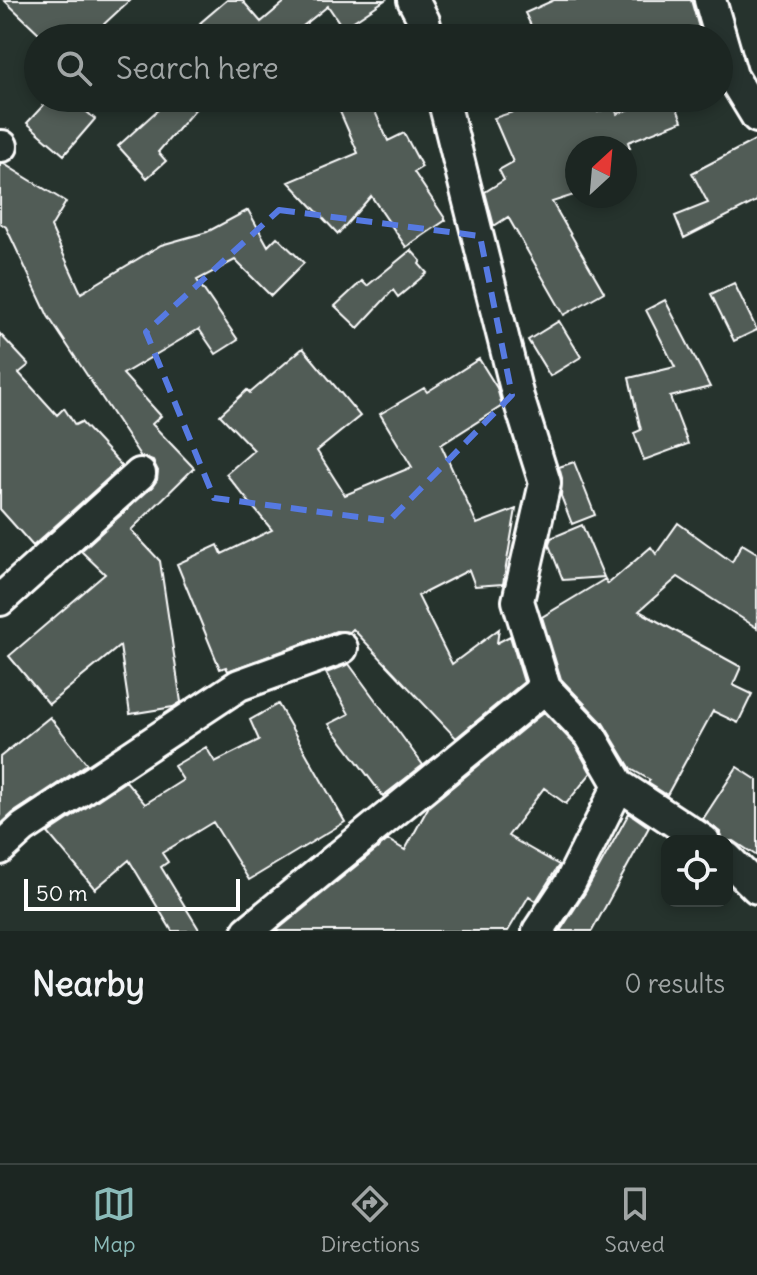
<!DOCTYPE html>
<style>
body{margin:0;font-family:Delius,sans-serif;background:#29322f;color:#f1f3f6}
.controls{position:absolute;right:24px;bottom:24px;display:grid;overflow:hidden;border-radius:16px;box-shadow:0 4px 12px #0003}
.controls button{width:72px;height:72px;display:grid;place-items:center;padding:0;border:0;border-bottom:2px solid #3a4340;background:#1c2622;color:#f1f3f6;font:40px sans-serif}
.compass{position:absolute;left:565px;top:136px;width:72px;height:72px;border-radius:50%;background:#1c2622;box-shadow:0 4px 12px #0003;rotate:26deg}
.scale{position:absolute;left:24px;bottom:20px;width:216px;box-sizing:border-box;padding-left:8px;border:4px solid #fff;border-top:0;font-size:22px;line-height:28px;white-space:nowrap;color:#fff;-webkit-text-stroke:6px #26332d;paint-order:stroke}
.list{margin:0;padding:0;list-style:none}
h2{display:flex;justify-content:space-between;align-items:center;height:104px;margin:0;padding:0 32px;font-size:34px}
h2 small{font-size:26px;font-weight:400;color:#a0a5a5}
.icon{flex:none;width:44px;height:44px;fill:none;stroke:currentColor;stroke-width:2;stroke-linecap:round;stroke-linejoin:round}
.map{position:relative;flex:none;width:757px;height:931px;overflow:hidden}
.search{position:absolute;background:#1c2622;box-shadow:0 4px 12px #0003;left:24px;right:24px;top:24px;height:88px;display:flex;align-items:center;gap:20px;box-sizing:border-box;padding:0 28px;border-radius:44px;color:#a0a5a5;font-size:30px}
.sheet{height:232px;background:#1c2622}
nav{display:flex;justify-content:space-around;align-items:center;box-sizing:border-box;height:112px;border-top:2px solid #3a4340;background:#1c2622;font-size:22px;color:#a0a5a5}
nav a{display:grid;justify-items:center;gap:4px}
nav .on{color:#8bbbb9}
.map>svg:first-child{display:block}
.building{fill:#515c57;stroke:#fff;stroke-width:2}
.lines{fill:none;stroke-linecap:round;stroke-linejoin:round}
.minor-casing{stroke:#fff;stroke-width:36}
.minor{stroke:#26332d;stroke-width:30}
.marked{fill:none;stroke:#567ae2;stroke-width:6;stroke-dasharray:16 10;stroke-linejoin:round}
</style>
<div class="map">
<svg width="757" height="931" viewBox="0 0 757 931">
<rect width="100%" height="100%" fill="#26332d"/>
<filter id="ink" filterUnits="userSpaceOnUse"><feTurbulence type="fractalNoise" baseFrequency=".0125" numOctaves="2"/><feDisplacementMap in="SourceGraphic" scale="16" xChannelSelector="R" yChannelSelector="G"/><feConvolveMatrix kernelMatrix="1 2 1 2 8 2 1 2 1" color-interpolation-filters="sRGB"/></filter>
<g filter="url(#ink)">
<!-- building -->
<path class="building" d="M4 0H130L103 25 115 38H44Z
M227 0H242L261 22 287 0H385L343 28 328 6 288 38H192L202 26 200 23Z
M554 0H691L702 38H537L525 13Z
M50 98H71L95 119 64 155 27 123Z
M171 98H205L158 152 166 161 147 178 118 146Z
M334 98H369L388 141 404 133 422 167 414 172 446 220 406 247 371 196 338 234 289 182 358 153Z
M556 98H592L598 112 614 105 617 114 659 98H673L682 121 628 142 630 148H577V194L552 202 604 292 564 315 508 217 494 226 485 192 504 180 499 170 513 162 494 118Z
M757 139V201L684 238 675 216 708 203 692 173Z
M0 164H4L66 202 51 227 81 293 161 245 207 232 248 210 268 246 277 237 304 263 271 296 235 260 197 280 238 340 216 354 199 329 123 374 161 416 152 424 194 468 131 530 160 561 181 702 173 707 130 714 120 646 49 704 9 656 105 574 81 551 152 487 157 480 158 471 153 461 141 457 48 316 6 227 0 223Z
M411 250 421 261 419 264 427 273 398 297 393 290 358 328 335 306 362 281 367 286Z
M734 283 757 330 734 341 711 294Z
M665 300 710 387 670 397 688 444 644 460 634 433 641 430 629 378 675 367 646 310Z
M559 321 581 357 550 376 528 340Z
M0 334 29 365 19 373 57 415 64 408 75 425 81 422 122 466 33 546 0 509Z
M303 348 360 416 317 451 345 495 412 467 380 414 424 388 427 392 479 359 497 388 502 406 441 445 477 524 516 509 503 584 475 586 469 570 418 596 452 664 499 629 497 643 510 636 524 682 456 738 353 629 350 632 336 631 228 671 226 667 220 669 177 564 218 545 222 554 272 530 226 474 254 450 220 415 247 390 250 393Z
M574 462 595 515 572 524 561 496 562 478 559 467Z
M678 523 732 562 742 544 757 553V628L678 577 639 611 741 667 733 685 752 694 738 723 713 711 667 795 648 783 650 780 631 769 603 723 561 679 542 617 605 579 608 584 651 547 656 554Z
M582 525 604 577 563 580 549 545 551 538Z
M349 664 423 765 383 796 329 724 349 714 326 673Z
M278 704 345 822 249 880 213 822 162 853 168 862 161 867 200 931H172L129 860 95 889 48 833 126 781 145 804 183 780 174 766 206 747 215 762 259 740 250 720Z
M544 712 576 746 591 773 566 804 544 788 508 836 559 865 536 901 529 896 508 931H276L388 840 405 850 429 806Z
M50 717 87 764 13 813 0 825V757Z
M737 767 757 780V856L734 841H722L720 832 703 819Z
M629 813 649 827 592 931H560L585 893Z"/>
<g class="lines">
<defs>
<path id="minor" d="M413 0 424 21 428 38
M710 0 732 76 757 117
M443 98 518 397 545 483 518 601 545 688 590 735 619 785 704 841
M0 146H2
M0 600 140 474
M0 849 23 828 239 685 342 648
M727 858 757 888
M248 931 545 688
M538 931 570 883 619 785"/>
</defs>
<!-- minor casing -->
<use href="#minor" class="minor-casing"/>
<!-- minor -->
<use href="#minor" class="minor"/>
</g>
</g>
<!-- marked area -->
<path class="marked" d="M279 210 480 236 512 395 389 521 214 498 146 332Z"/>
</svg>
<div class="controls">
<button><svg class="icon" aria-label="locate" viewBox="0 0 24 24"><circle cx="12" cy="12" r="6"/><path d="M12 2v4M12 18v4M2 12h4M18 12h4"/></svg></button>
</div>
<svg class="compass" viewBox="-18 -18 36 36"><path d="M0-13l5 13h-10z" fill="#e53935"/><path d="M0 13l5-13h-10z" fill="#a0a5a5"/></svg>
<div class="scale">50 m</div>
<div class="search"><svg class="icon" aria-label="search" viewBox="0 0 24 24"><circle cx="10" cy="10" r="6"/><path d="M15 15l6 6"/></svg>Search here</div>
</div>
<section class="sheet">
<h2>Nearby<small>0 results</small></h2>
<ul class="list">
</ul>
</section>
<nav>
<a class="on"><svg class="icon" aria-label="map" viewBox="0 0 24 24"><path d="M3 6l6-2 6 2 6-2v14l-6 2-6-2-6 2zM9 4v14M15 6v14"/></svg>Map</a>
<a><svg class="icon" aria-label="directions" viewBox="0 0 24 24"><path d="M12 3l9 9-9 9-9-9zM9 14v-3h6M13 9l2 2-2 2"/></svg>Directions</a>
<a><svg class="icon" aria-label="saved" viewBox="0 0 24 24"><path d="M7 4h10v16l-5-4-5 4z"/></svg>Saved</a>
</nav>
